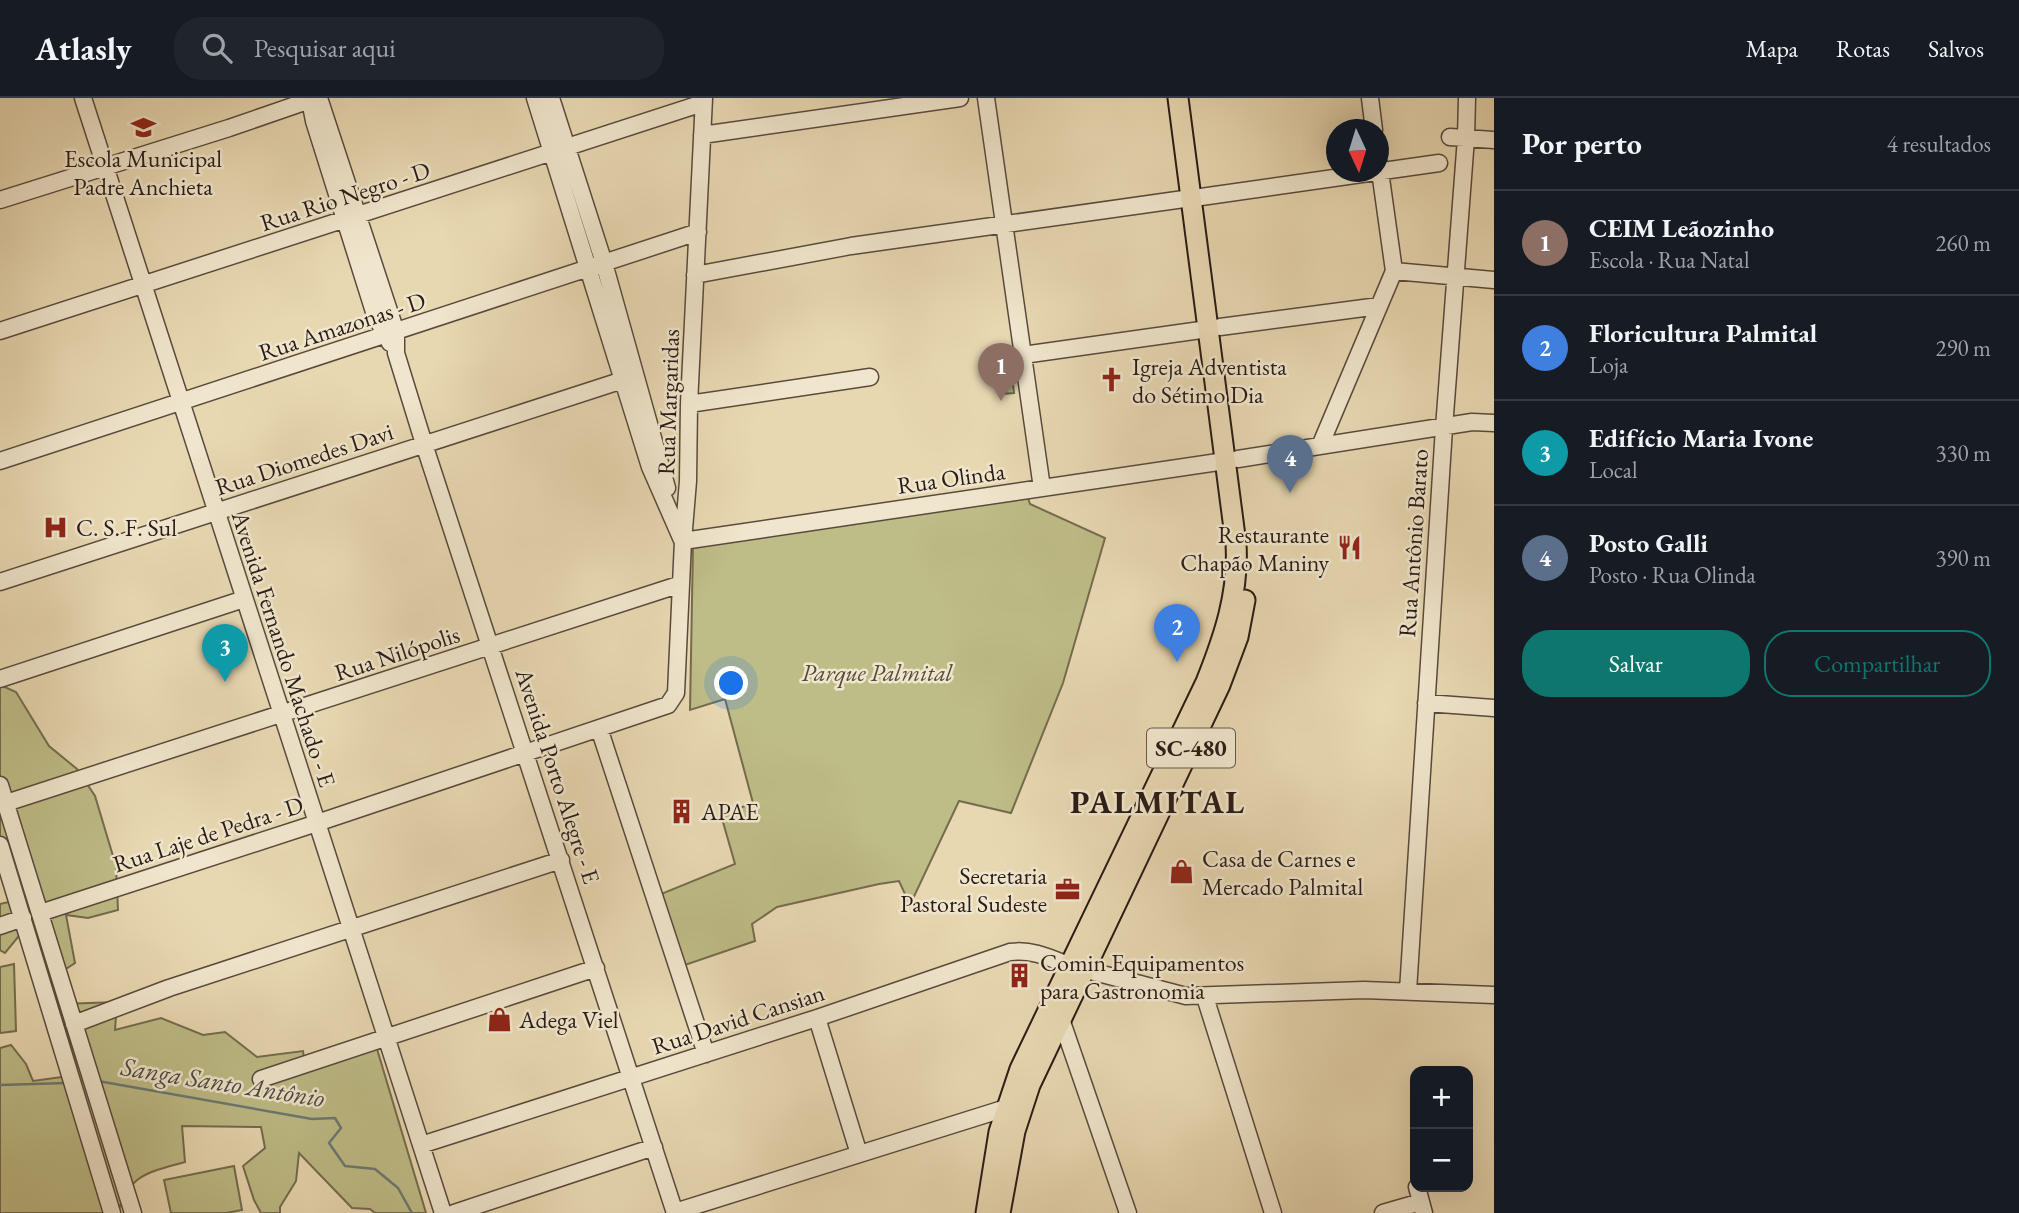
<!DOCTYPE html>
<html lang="pt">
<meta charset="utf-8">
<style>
body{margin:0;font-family:"EB Garamond",serif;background:#20242c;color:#f1f3f6}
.controls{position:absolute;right:21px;bottom:21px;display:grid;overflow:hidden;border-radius:14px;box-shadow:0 7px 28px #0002}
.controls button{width:63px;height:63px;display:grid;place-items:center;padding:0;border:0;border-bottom:2px solid #363941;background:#171b24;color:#f1f3f6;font:35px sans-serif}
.compass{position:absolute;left:1326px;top:21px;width:63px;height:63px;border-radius:50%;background:#171b24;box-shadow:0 7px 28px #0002;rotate:176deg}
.you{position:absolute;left:732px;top:586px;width:24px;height:24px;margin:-18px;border:5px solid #fff;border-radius:50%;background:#1a73e8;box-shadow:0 0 0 10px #1a73e833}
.badge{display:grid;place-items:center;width:46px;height:46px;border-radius:50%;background:#0f766e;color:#fff;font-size:23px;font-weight:700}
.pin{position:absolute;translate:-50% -58px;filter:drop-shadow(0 2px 4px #0008)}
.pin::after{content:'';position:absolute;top:37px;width:24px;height:21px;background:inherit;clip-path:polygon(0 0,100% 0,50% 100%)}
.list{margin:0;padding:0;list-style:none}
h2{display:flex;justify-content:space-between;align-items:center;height:91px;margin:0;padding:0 28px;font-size:30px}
h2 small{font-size:23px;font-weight:400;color:#9ea1a6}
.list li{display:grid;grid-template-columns:46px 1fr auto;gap:21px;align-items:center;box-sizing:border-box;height:105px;padding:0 28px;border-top:2px solid #363941}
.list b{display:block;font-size:26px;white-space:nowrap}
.list p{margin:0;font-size:23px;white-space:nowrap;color:#9ea1a6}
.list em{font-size:23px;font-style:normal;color:#9ea1a6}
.actions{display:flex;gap:14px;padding:21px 28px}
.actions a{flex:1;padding:16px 0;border:2px solid #0f766e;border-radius:28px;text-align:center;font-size:24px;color:#0f766e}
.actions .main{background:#0f766e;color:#fff}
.icon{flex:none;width:38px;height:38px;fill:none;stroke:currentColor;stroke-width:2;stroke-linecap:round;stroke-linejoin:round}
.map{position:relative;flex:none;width:1494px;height:1115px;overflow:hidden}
header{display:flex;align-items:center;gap:42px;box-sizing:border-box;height:98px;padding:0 35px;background:#171b24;border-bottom:2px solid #363941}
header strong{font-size:33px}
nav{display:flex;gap:38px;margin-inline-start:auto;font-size:24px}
.search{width:490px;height:63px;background:#20242c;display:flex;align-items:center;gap:18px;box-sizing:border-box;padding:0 24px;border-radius:28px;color:#9ea1a6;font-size:26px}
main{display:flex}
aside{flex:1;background:#171b24}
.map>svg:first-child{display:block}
.green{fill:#bebc87;stroke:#746c4e;stroke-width:2}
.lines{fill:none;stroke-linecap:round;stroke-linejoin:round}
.stream{stroke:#6c7a73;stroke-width:2.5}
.minor-casing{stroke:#594a3d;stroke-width:19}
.major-casing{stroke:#291b16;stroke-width:23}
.minor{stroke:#f0e6cd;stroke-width:16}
.major{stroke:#e8d8b2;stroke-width:19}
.labels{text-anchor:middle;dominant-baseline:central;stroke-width:5;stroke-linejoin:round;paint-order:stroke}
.shield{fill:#f0e6cd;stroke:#65584d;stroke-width:2}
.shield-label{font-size:23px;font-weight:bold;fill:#291b16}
.poi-label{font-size:24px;fill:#291b16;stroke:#f0e6cd;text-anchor:start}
.street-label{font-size:24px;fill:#291b16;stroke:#f0e6cd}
.park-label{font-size:24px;font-style:italic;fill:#564b38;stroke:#f0e6cd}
.water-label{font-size:26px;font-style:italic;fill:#4a4a44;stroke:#f0e6cd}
.district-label{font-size:32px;font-weight:bold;letter-spacing:2px;fill:#291b16;stroke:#f0e6cd}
</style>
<header>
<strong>Atlasly</strong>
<div class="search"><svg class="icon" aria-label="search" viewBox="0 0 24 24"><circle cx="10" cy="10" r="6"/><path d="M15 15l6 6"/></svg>Pesquisar aqui</div>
<nav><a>Mapa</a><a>Rotas</a><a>Salvos</a></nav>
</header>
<main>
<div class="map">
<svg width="1494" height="1115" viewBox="0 0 1494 1115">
<rect width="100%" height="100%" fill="#e8d8b2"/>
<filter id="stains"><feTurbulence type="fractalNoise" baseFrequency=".00286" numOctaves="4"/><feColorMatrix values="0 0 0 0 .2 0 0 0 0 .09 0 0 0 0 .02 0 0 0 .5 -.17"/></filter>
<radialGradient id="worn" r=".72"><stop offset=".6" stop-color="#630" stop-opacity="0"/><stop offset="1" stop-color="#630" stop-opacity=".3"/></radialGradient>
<!-- green -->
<path class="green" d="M1011 269 1014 295 1002 296 998 271Z
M1027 397 1030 406 1105 440 1063 585 1011 715 959 703 910 807 899 783 879 786 777 809 752 826 755 843 682 868 661 796 735 766 721 717 753 705 725 601 690 612 693 447Z
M0 587 16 594 49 648 77 671 95 698 116 768 118 812 88 820 66 817 75 865 58 876 41 832 27 828 5 855 0 852V806L9 804 20 775 14 762 0 766Z
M14 866 16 933 0 935V869Z
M117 904 115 932 161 920 203 937 225 934 257 959 303 953 305 967 377 951 426 1115H375L370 1111 352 1110 299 1055 296 1083 280 1109V1115H261L254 1102 243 1068 265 1050 261 1029 182 1028 185 1064C150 1074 128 1076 118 1115H0V950L11 947 26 966 33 983 62 979 73 968 62 906Z
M234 1068 242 1112 226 1115H171L164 1082Z"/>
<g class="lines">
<!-- stream -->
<path class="stream" d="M98 983 312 1021 335 1020 341 1030 329 1045 345 1068 375 1071 398 1090 412 1115
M0 987 67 985"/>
<defs>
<path id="minor" d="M83 0 443 1115
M319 0 396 234V255L424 346 675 1115
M535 0 650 369 682 442
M551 0 604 165 667 390
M986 0 1042 390
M1370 0 1374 32
M310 2 314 23 375 217 390 245
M702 37 960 0
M1450 39 1494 42
M1379 66 1394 173
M1201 99 1439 65
M0 102 229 30 316 0
M1394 173 1494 182
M695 177 851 148 1191 100
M1220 229 1379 208
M0 233 703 5
M1023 257 1208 231
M689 306 870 279
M1320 348 1394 173
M1238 361 1472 324 1494 325
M0 363 698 134
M683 443 1225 363
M0 484 623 282
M0 581 244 501
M1426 605 1494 610
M599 630 706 956
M0 687 133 1115
M6 705 681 486
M0 747 112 1115
M40 815 317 725 668 607 676 595 683 443 688 383 689 306 704 0
M0 828 23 820
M1083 871 1186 898 1364 892 1494 897
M1408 893 1444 330 1466 40 1467 0
M1205 899 1273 1115
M817 920 859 1056
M1061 921 1128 1115
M74 926 169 890 561 762
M261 981 596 870
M421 1047 817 920 1010 854C1031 851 1048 859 1068 867
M1417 1089 1424 1115
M675 1114 1006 1010
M454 1115 654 1049
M1383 1115 1421 1104"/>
<path id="major" d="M986 1115 999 1034 1020 971 1206 584C1224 539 1239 495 1236 446L1178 0
M1000 1115 1015 1033 1030 987 1220 587 1238 539 1245 502"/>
</defs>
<!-- minor casing -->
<use href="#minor" class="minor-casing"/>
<!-- major casing -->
<use href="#major" class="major-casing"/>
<!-- minor -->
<use href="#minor" class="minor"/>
<!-- major -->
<use href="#major" class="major"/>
</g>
<!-- icons -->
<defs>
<symbol id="school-bare" viewBox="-9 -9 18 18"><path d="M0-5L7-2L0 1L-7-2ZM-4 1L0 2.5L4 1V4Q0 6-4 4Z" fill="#8f2418" stroke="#f0e6cd" stroke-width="2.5" paint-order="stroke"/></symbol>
<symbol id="church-bare" viewBox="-9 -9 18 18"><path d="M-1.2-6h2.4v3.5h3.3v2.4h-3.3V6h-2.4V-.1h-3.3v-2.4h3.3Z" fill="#8f2418" stroke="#f0e6cd" stroke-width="2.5" paint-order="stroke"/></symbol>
<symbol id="hospital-bare" viewBox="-9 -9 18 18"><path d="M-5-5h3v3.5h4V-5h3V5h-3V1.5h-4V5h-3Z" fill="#8f2418" stroke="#f0e6cd" stroke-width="2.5" paint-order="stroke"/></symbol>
<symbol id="restaurant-bare" viewBox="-9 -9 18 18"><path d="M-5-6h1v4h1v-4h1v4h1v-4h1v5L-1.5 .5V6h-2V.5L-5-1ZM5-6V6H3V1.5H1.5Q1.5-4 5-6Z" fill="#8f2418" stroke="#f0e6cd" stroke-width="2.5" paint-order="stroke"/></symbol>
<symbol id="building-bare" viewBox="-9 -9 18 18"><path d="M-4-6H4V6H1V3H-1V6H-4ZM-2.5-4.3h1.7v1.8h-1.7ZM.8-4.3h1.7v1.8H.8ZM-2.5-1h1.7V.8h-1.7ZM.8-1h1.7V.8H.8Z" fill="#8f2418" stroke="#f0e6cd" stroke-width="2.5" paint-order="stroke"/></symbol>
<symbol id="shop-bare" viewBox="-9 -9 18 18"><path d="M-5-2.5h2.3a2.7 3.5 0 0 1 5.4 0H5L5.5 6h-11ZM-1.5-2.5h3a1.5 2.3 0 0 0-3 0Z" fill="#8f2418" stroke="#f0e6cd" stroke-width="2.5" paint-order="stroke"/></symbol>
<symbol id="office-bare" viewBox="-9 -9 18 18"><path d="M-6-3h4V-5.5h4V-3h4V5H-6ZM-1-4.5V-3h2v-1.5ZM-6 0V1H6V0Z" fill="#8f2418" stroke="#f0e6cd" stroke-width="2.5" paint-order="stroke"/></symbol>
</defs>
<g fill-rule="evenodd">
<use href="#school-bare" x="126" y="12" width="35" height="35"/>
<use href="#church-bare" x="1094" y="264" width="35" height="35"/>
<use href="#hospital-bare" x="38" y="412" width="35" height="35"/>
<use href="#restaurant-bare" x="1332" y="432" width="35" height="35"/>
<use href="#building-bare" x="664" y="696" width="35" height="35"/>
<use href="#shop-bare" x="1164" y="756" width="35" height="35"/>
<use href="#office-bare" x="1050" y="774" width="35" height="35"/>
<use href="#building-bare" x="1002" y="860" width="35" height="35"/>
<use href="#shop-bare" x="482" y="904" width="35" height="35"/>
</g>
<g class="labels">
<!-- shield labels -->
<rect class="shield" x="1147" y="630.5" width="88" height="39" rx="5"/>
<g class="shield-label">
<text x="1191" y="650">SC-480</text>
</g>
<!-- poi labels -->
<g class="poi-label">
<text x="143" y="60" text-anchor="middle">Escola Municipal<tspan x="143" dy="28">Padre Anchieta</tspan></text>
<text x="1132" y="268">Igreja Adventista<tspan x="1132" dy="28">do Sétimo Dia</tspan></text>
<text x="76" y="429">C. S. F. Sul</text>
<text x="1329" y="436" text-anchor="end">Restaurante<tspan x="1329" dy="28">Chapão Maniny</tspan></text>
<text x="701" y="713">APAE</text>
<text x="1202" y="760">Casa de Carnes e<tspan x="1202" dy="28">Mercado Palmital</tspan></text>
<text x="1047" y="777" text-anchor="end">Secretaria<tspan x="1047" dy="28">Pastoral Sudeste</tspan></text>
<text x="1040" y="864">Comin Equipamentos<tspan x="1040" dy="28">para Gastronomia</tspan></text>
<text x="519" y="921">Adega Viel</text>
</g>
<!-- street labels -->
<g class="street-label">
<text transform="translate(345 98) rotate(-18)">Rua Rio Negro - D</text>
<text transform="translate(342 228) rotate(-18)">Rua Amazonas - D</text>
<text transform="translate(668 304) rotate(-88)">Rua Margaridas</text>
<text transform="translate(304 361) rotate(-18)">Rua Diomedes Davi</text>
<text transform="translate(951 380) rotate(-8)">Rua Olinda</text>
<text transform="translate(1413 445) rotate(-86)">Rua Antônio Barato</text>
<text transform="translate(284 551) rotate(72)">Avenida Fernando Machado - E</text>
<text transform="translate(397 555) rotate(-18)">Rua Nilópolis</text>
<text transform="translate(558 678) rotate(72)">Avenida Porto Alegre - E</text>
<text transform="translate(208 736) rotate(-18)">Rua Laje de Pedra - D</text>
<text transform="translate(738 921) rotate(-18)">Rua David Cansian</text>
</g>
<!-- park labels -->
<g class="park-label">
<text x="877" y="574">Parque Palmital</text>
</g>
<!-- water labels -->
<g class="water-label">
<text transform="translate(223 984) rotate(9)">Sanga Santo Antônio</text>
</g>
<!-- district labels -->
<g class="district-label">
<text x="1158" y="704">PALMITAL</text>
</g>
</g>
<rect width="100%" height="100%" filter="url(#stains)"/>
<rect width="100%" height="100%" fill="url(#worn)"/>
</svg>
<div class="controls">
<button>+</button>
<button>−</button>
</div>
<svg class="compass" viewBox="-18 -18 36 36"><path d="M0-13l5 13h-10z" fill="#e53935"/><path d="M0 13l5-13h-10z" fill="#9ea1a6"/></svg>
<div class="you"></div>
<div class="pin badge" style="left:1001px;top:303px;background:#8d6e63">1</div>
<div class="pin badge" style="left:1177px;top:564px;background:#3f7fe0">2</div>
<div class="pin badge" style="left:225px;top:584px;background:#0f9aa8">3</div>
<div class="pin badge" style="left:1290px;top:395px;background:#5c6f8a">4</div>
</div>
<aside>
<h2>Por perto<small>4 resultados</small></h2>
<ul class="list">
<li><span class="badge" style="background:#8d6e63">1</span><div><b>CEIM Leãozinho</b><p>Escola · Rua Natal</p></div><em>260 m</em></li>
<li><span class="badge" style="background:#3f7fe0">2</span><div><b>Floricultura Palmital</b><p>Loja</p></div><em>290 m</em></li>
<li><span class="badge" style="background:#0f9aa8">3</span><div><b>Edifício Maria Ivone</b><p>Local</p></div><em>330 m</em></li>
<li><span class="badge" style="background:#5c6f8a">4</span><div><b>Posto Galli</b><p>Posto · Rua Olinda</p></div><em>390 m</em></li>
</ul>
<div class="actions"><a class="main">Salvar</a><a>Compartilhar</a></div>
</aside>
</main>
